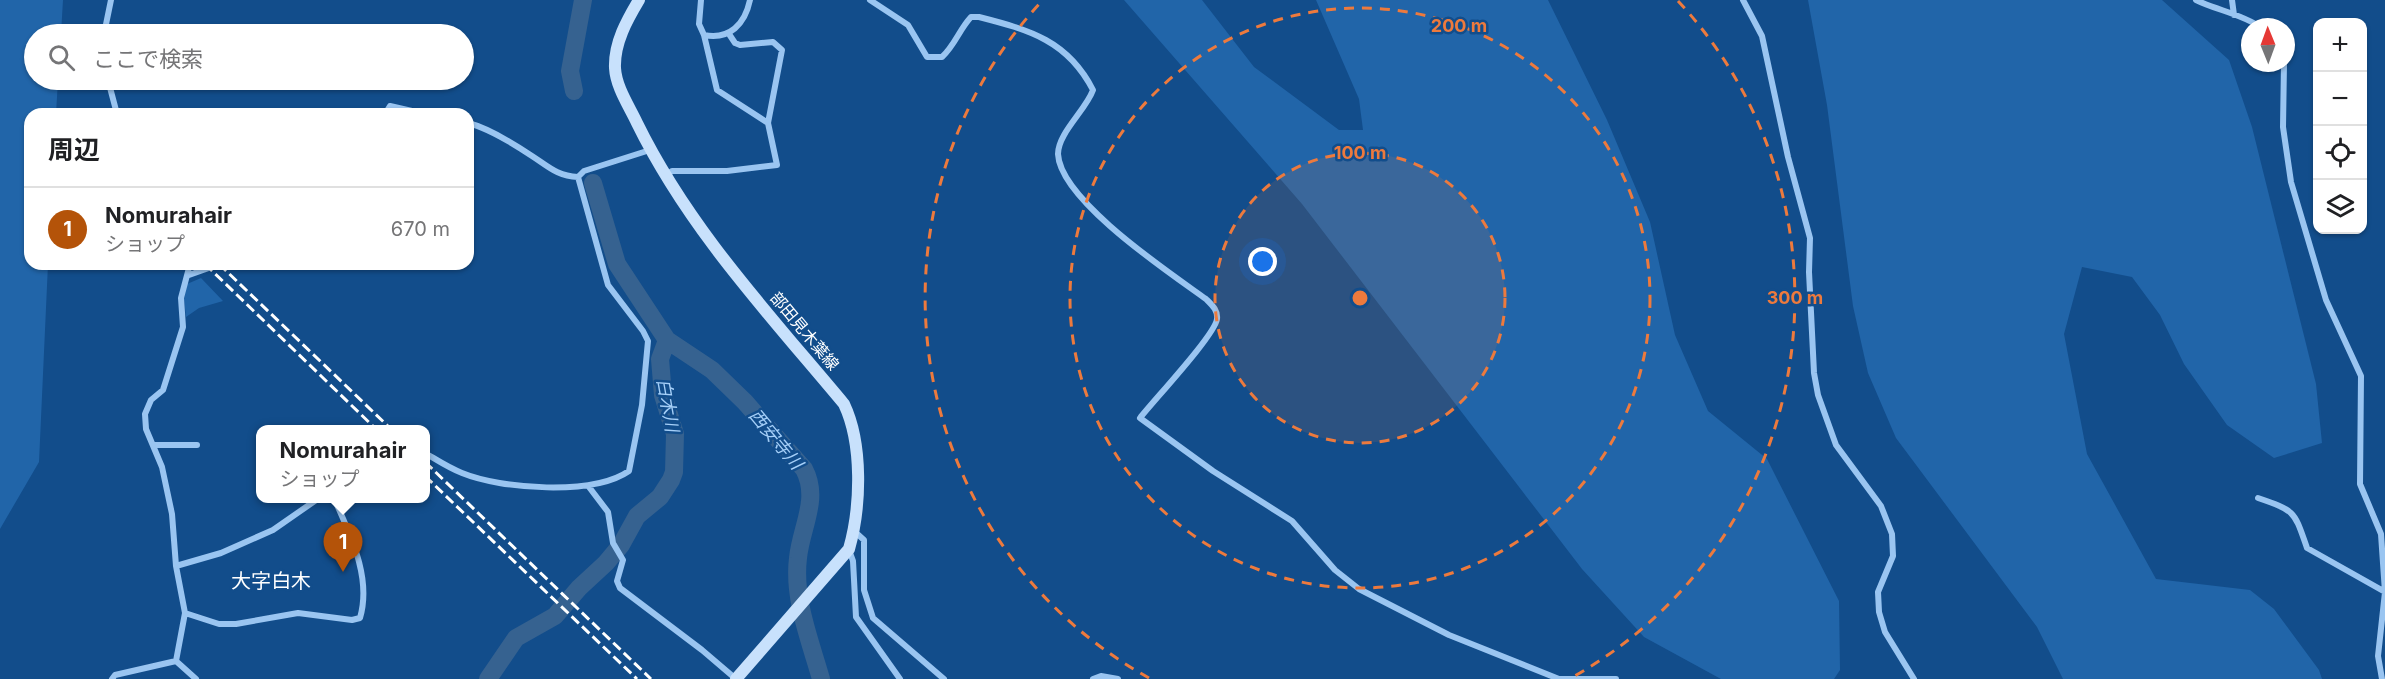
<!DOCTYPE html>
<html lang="ja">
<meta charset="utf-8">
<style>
body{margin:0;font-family:Inter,"Noto Sans JP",sans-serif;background:#f6f6f6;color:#202124}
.controls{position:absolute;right:18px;top:18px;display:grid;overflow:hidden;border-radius:12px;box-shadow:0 2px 4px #0004}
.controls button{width:54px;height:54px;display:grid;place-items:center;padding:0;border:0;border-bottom:2px solid #e0e0e0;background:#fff;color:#202124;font:30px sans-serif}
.compass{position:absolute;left:2241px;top:18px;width:54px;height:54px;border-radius:50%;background:#fff;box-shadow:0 2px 4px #0004;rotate:359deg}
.you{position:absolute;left:1263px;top:262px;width:21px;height:21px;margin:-15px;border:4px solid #fff;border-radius:50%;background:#1a73e8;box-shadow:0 0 0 9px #1a73e833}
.badge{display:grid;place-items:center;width:39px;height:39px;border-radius:50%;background:#b45309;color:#fff;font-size:20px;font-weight:700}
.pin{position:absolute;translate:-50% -50px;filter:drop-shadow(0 2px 3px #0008)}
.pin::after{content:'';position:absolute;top:32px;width:21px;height:18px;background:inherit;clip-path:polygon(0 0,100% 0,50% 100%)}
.popup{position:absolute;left:256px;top:425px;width:174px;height:78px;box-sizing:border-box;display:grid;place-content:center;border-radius:12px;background:#fff;filter:drop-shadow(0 2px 4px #0005);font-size:20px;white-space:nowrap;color:#757577}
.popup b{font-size:22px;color:#202124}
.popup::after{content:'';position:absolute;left:50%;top:100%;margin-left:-12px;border:12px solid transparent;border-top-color:#fff}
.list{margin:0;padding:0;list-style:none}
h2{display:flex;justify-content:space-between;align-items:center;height:78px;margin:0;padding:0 24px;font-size:26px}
h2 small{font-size:20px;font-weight:400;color:#757577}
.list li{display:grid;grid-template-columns:39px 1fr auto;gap:18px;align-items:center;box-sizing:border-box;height:84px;padding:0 24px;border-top:2px solid #e0e0e0}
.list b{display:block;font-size:22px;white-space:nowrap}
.list p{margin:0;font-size:20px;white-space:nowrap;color:#757577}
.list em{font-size:20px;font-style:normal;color:#757577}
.icon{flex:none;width:33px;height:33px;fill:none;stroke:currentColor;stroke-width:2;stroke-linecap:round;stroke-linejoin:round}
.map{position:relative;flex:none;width:2385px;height:679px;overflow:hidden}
.search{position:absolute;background:#fff;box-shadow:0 2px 4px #0004;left:24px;top:24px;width:450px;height:66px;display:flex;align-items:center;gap:15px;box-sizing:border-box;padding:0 21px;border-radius:33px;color:#757577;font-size:22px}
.panel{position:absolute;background:#fff;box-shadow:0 2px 4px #0004;left:24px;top:108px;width:450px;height:162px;border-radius:18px}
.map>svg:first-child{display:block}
.green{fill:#2165a9}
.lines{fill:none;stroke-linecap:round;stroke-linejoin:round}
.river{stroke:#366290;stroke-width:18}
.street{stroke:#9ac5f1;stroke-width:6}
.secondary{stroke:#c8e1fc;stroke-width:12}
.rail{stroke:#fff;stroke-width:3;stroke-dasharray:10 4.5;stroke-linecap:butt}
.ring{fill:none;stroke:#ed7a3d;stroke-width:3;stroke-dasharray:10 8}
.labels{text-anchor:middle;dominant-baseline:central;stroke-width:5;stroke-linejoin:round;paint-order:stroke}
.street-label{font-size:16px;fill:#fff;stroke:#124d8b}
.water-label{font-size:18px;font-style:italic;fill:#a5cff8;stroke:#124d8b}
.quarter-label{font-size:20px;fill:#fff;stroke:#124d8b}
.centre{fill:#ed7a3d;stroke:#124d8b;stroke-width:3}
.ring-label{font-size:18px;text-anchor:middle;font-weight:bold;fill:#ed7a3d;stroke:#124d8b;stroke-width:5;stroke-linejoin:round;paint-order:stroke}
</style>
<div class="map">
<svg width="2385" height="679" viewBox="0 0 2385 679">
<rect width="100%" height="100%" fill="#124d8b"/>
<!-- green -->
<path class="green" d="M0 0H63L61 34H34V80H58L56 114H30V264H48L39 462 0 529Z
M1124 0H1202L1254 67 1339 130H1363L1359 99 1316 0H1548L1607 120 1650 222 1675 335 1708 411 1767 459 1839 601 1840 670 1834 679H1721L1644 637 1582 569 1302 204Z
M1808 0H2162L2229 60 2252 127 2316 384 2322 443 2274 458 2227 425 2184 364 2160 315 2132 277 2082 267 2064 334 2087 454 2156 579 2250 590 2274 609 2319 670 2322 679H2063L2037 627 1896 438 1868 373 1853 306 1827 105Z
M201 278 223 301 199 308 186 317 184 299 187 284Z"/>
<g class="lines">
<!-- river -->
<path class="river" d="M574 91 570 71 583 0
M667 340 712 370 745 402 804 469C820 499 801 527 798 558 793 599 810 640 821 679
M488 679 516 638 555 616 579 588 606 563 621 545 637 516 660 497 671 480 674 472 675 434 663 395 660 359 667 340 617 264 593 183"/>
<!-- street -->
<path class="street" d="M701 0 699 24 704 35C730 40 745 24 750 0
M870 0 908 25 927 57H942C955 45 959 30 971 17H979C1030 30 1068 41 1093 90 1086 110 1058 133 1058 154 1060 200 1170 273 1206 299 1212 305 1218 310 1217 319 1215 335 1154 400 1140 418L1213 471 1292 521 1335 570 1359 589 1449 635 1559 679H1616
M1743 0 1762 36 1788 157 1810 238 1809 272 1814 373 1818 395 1836 445 1881 506 1892 534 1893 556 1878 592 1879 612 1885 632 1914 679
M2196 0C2216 10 2242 14 2260 27
M2232 0 2234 15
M104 34 111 0
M704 35 717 90 768 123
M2284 63 2283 127 2291 182 2326 300 2361 376 2360 484 2381 534 2385 592 2378 656 2382 679
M108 80 117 114
M385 114 390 106 425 114
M468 123C488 128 514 144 532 156 549 167 557 176 578 177L584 171 650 150
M666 175 672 171H727L777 165 768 123 782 50 773 42 740 45 735 43 729 34
M189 275 220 264
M154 445H197
M425 453C437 460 449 468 462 473 501 489 593 496 629 471L642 405 648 341 643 331 608 285 578 177
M589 487 608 512 613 543 623 560 617 581 620 588 702 650 736 679
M2258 498C2296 511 2294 511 2307 548L2385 592
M854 531 864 540V590L873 618 944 679
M849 550 853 561 856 617 900 679
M176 566 221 553 273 530 319 498
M185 613 219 624H236L298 613 352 620 360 618C372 577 350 535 334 498
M176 661 185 613 176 566 172 514 162 467 146 429 145 414 151 400 163 390 183 327 181 298 190 264
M112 679 115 675 176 661 196 679
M1093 679 1101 676 1118 679"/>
<!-- secondary -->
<path class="secondary" d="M639 0C627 20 614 43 615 68 616 87 629 106 637 123 689 229 769 314 844 404 863 444 861 507 849 549L736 679"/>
<!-- rail -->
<path class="rail" d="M205 264 377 430
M219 264 392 430
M425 462 651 679
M425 476 637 679"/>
</g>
<!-- distance rings -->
<circle cx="1360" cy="298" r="145" fill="#ed7a3d" fill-opacity=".12"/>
<g class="ring">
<circle cx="1360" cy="298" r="145"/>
<circle cx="1360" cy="298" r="290"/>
<path d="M1149 678A435 435 0 0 1 1042 1M1678 1A435 435 0 0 1 1571 678"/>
</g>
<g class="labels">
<!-- street labels -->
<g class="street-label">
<text transform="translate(805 331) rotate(50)">部田見木葉線</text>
</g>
<!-- water labels -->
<g class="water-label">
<text transform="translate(668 405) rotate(80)">白木川</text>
<text transform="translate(776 439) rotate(50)">西安寺川</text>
</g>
<!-- quarter labels -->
<g class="quarter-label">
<text x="271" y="581">大字白木</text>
</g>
</g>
<circle cx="1360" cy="298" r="9" class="centre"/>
<g class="ring-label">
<text x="1459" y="32">200 m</text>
<text x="1360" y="159">100 m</text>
<text x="1795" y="304">300 m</text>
</g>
</svg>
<div class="controls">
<button>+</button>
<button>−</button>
<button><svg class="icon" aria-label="locate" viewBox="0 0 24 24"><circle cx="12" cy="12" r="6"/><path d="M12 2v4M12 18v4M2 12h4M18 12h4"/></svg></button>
<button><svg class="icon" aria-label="layers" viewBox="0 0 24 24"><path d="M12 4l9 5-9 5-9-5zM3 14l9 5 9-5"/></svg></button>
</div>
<svg class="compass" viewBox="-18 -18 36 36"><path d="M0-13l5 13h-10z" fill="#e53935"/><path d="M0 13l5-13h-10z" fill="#757577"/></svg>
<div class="you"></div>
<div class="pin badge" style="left:343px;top:572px">1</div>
<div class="popup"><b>Nomurahair</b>ショップ</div>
<div class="search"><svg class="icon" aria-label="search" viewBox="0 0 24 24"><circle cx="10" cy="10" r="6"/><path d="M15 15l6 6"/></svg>ここで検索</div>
<section class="panel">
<h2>周辺<small></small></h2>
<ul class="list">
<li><span class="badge">1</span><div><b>Nomurahair</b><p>ショップ</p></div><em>670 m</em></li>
</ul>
</section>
</div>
